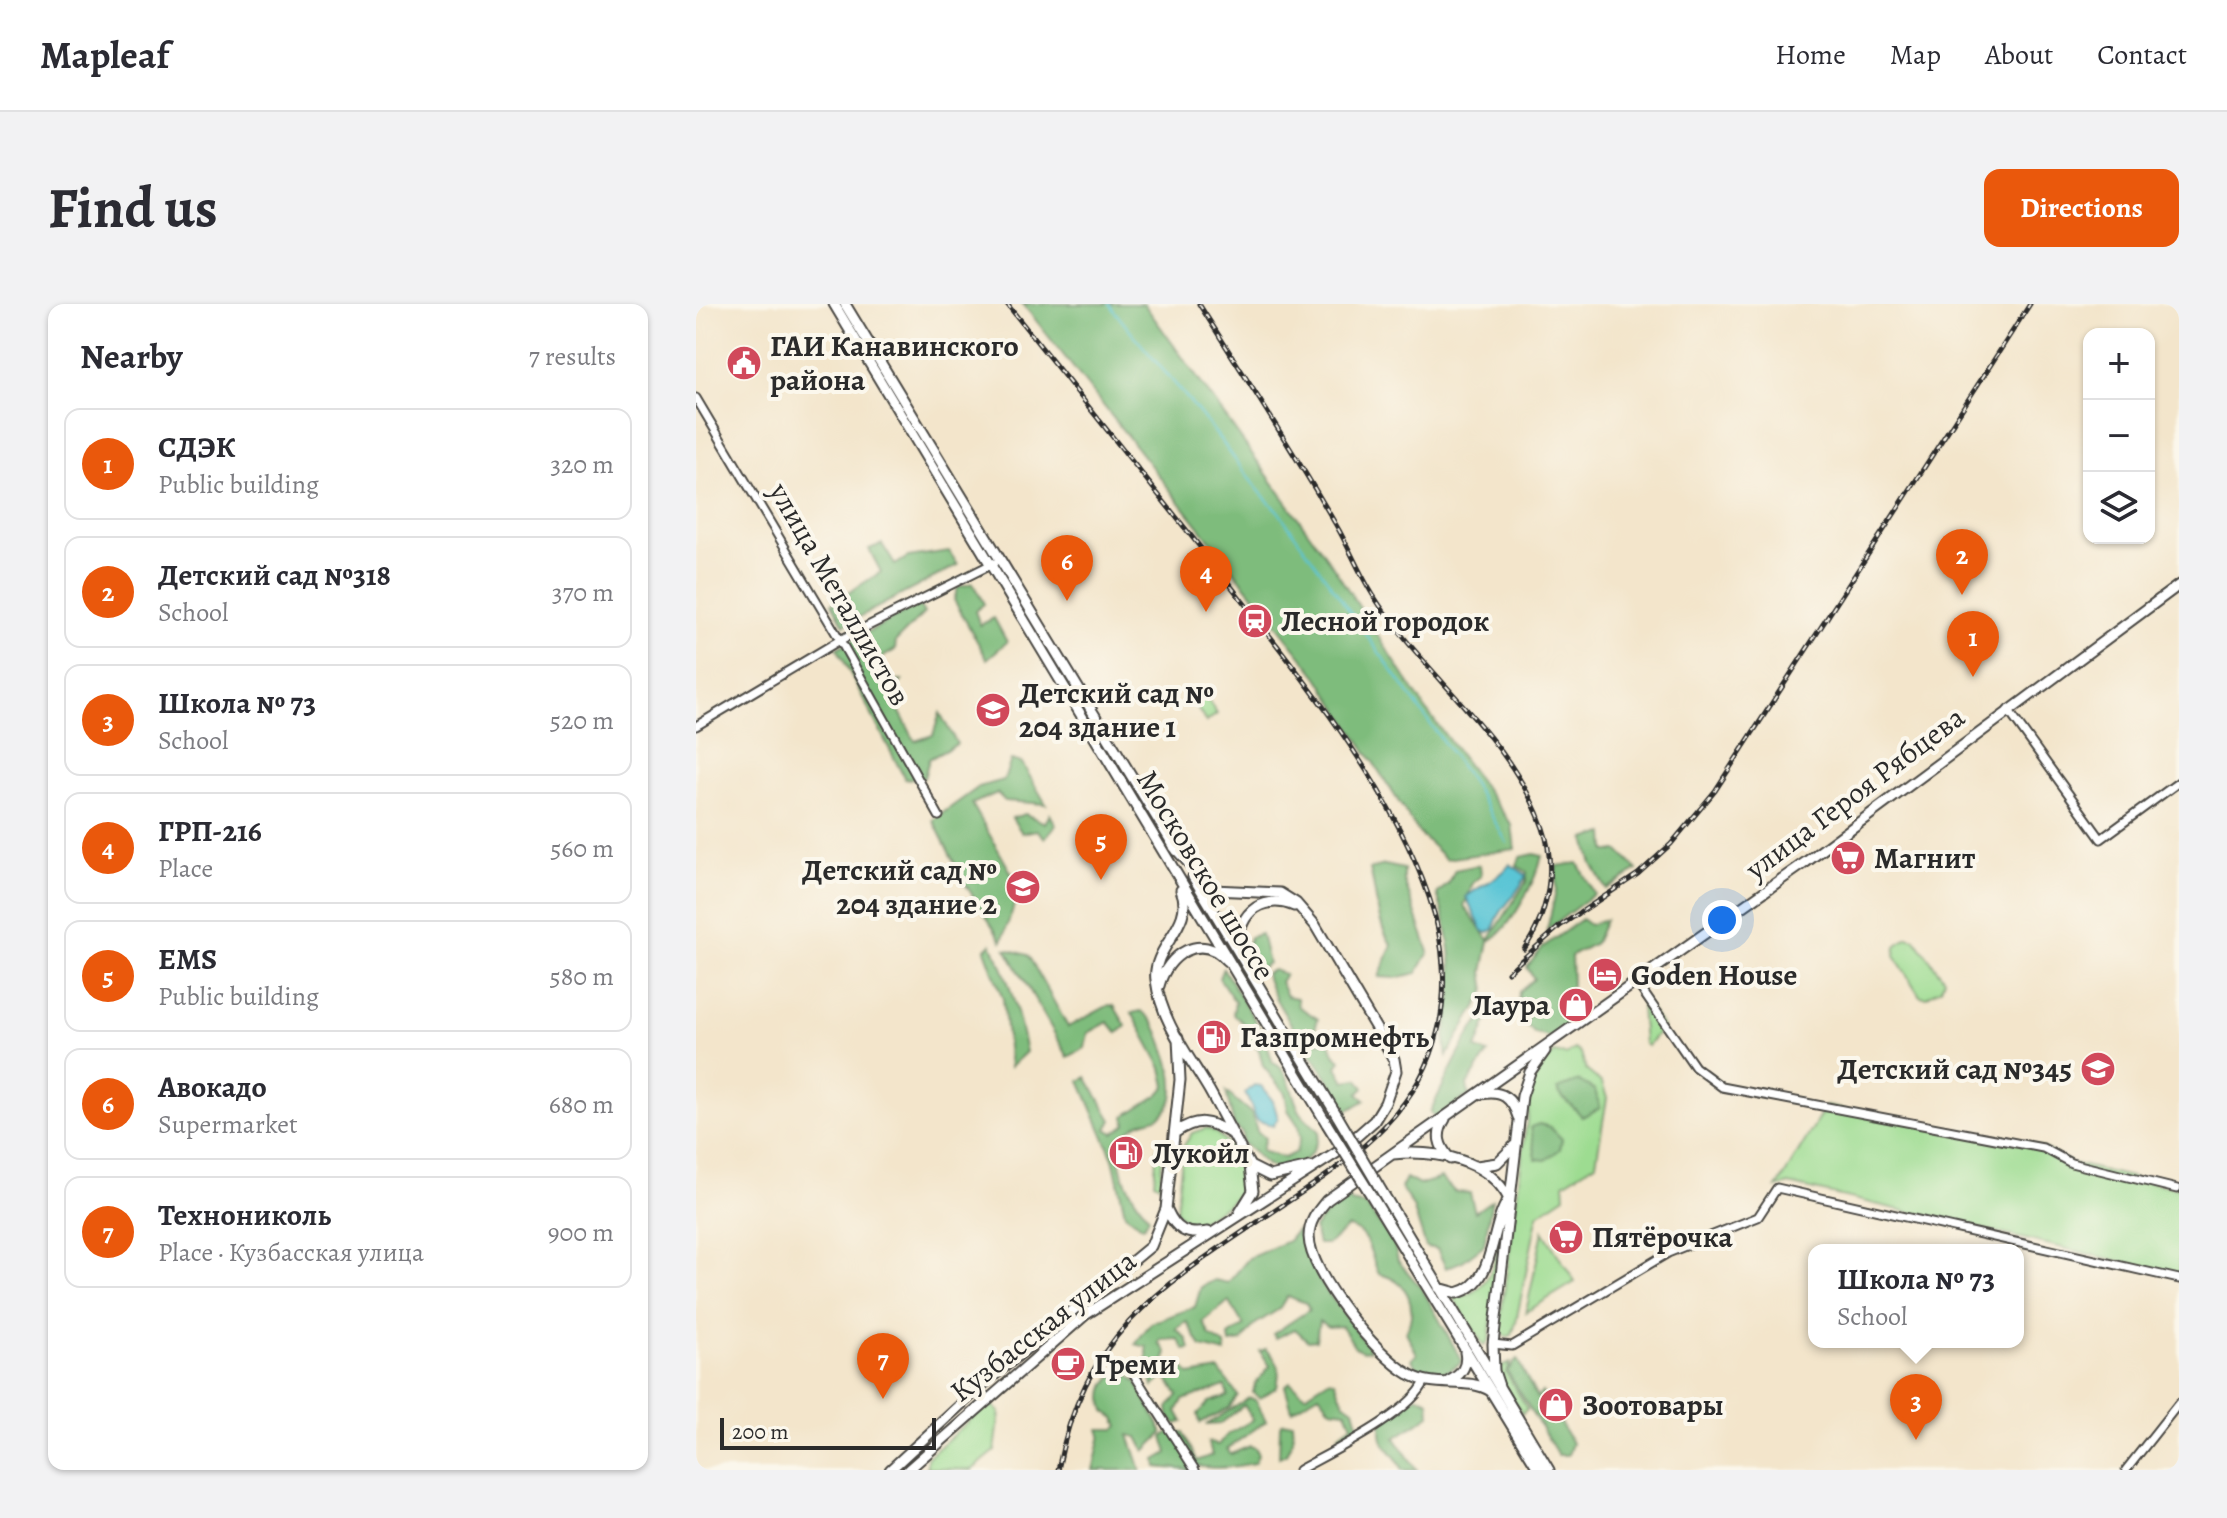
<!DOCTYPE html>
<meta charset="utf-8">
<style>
body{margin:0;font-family:Alegreya,serif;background:#f2f2f3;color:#2b2b33}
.controls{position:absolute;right:24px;top:24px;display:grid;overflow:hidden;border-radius:16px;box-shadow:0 2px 6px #0004}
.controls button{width:72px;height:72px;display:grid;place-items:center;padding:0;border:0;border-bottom:2px solid #e1e1e2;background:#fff;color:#2b2b33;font:40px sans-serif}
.scale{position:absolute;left:24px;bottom:20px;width:216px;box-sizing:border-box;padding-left:8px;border:4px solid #2b2b2b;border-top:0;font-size:22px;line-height:28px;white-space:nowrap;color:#2b2b2b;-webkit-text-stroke:6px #fbf7ec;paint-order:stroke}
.you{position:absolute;left:1026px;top:616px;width:28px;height:28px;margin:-20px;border:6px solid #fff;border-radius:50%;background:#1a73e8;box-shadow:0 0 0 12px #1a73e833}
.badge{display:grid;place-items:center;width:52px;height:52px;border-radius:50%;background:#ea580c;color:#fff;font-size:26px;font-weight:700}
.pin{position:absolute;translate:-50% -66px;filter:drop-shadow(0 2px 4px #0008)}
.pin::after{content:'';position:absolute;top:42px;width:28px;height:24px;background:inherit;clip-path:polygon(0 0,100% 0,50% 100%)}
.popup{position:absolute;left:1112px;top:940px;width:216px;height:104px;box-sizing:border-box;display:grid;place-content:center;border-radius:16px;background:#fff;filter:drop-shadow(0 2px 6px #0005);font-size:26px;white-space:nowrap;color:#7c7c81}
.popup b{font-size:30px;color:#2b2b33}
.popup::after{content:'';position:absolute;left:50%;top:100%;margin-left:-16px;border:16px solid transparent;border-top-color:#fff}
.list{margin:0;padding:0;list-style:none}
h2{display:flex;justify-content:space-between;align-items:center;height:104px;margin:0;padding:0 32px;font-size:34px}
h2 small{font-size:26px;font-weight:400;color:#7c7c81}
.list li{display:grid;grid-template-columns:52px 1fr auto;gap:24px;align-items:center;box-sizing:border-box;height:112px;margin:0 16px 16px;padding:0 16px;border:2px solid #e1e1e2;border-radius:16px}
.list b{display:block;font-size:30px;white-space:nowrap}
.list p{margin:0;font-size:26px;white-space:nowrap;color:#7c7c81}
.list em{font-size:26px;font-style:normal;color:#7c7c81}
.icon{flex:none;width:44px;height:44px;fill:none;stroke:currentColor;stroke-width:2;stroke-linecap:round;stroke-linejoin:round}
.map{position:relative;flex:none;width:1483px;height:1166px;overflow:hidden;border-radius:16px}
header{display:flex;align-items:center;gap:48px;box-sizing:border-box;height:112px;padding:0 40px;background:#fff;border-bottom:2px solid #e1e1e2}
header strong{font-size:38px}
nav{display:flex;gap:44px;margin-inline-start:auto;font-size:28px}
.intro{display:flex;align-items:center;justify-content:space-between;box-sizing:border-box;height:192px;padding:0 48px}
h1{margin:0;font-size:56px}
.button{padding:20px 36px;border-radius:16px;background:#ea580c;color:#fff;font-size:28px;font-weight:700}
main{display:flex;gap:48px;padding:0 48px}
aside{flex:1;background:#fff;border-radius:16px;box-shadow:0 2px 6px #0004}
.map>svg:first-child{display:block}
.green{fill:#9ddc91;stroke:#64845e;stroke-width:2}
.forest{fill:#7ebc7b;stroke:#547453;stroke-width:2}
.water{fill:#5ac5d5;stroke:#427880;stroke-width:2}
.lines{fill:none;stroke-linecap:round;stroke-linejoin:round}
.stream{stroke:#5ac5d5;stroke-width:2}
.minor-casing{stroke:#494743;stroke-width:11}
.major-casing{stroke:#494743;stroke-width:13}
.minor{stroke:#fff;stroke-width:7}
.major{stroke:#fff;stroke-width:9}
.rail-casing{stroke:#2b2b2b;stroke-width:5}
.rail{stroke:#fbf7ec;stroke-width:2;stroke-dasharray:6;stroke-linecap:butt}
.major-bridge-casing{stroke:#494743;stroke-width:13;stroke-linecap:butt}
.major-bridge{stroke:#fff;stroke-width:9}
.labels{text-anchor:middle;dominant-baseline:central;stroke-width:8;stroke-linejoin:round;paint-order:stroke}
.poi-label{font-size:30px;font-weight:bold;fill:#2b2b2b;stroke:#fbf7ec;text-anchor:start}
.street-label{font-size:30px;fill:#2b2b2b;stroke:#fbf7ec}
</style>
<header>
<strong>Mapleaf</strong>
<nav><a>Home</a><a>Map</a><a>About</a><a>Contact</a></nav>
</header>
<div class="intro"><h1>Find us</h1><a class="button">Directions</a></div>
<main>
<aside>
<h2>Nearby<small>7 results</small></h2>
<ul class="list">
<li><span class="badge">1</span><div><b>СДЭК</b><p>Public building</p></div><em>320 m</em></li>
<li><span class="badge">2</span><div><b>Детский сад №318</b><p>School</p></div><em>370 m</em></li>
<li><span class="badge">3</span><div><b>Школа № 73</b><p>School</p></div><em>520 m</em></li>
<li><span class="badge">4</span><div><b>ГРП-216</b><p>Place</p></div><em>560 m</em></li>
<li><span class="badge">5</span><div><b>EMS</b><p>Public building</p></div><em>580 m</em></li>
<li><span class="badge">6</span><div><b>Авокадо</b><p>Supermarket</p></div><em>680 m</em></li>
<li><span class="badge">7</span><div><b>Технониколь</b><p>Place · Кузбасская улица</p></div><em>900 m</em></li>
</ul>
</aside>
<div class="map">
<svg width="1483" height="1166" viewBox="0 0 1483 1166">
<rect width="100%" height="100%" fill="#fbf7ec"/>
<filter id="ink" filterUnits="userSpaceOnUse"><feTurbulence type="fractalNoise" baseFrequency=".0125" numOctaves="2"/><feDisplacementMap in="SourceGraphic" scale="16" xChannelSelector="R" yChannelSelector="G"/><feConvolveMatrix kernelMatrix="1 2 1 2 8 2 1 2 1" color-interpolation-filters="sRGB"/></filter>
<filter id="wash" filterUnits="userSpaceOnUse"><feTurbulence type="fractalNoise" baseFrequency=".006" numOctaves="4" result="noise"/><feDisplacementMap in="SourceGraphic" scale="32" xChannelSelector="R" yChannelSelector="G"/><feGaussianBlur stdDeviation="1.8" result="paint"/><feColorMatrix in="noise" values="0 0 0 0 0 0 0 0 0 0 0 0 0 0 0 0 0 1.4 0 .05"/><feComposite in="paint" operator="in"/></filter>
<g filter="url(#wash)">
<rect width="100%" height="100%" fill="#f3e5cb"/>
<!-- green -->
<path class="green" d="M505 385 521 410 510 418 494 393Z
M1211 633 1219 635 1248 675 1245 684 1230 693 1224 692 1199 652 1200 642Z
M949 699 967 723 951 742 948 740 945 702Z
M879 745 885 749 890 766 906 779 911 794 900 859 868 879 869 892 842 910 820 1018 816 1031 810 1033 804 1028V1019L835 786 844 763 858 749 870 751Z
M1130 802 1347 844 1375 859 1481 884 1483 876V971L1093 880 1081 884Z
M510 824C532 830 555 871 541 891 536 899 523 905 516 910 508 915 502 920 493 920L480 908 487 843 496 829Z
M467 840 464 881 458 878 461 844Z
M806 922 793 1037 788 1042 757 993C796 993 799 954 806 922Z
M847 927 879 978 830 1008Z
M814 1059 810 1068 831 1105 826 1110 801 1069 803 1064Z
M294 1098 304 1108 299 1147 276 1166 231 1164V1154Z"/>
<!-- forest -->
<path class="forest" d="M327 0H448L634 258 729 404 816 521 819 545 750 555 723 529 622 373Z
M186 240 199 261 212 253 253 247 262 261 148 321 136 299 185 268 173 245Z
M277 279 288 300 279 307 284 321 298 314 311 338 291 355 258 296 262 283Z
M223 301 228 309 200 337 199 346 176 360 185 378 206 377 195 391 219 437 237 431 244 409 261 440 233 455 228 474 209 475 141 344Z
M315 456 326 459 350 500 309 497 301 489 276 500 324 584 306 637 268 578 237 516 283 483 308 476Z
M329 510 349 519 354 510 360 521 349 534 341 526 326 529 316 514Z
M909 529 910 547H923L941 566 910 585 896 560 889 535Z
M838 550 846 552C840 575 815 626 793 637L787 668 790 686 751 752C745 730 756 706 756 683 757 651 751 620 741 590L753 579 759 566 784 561 785 572 777 579 768 602 793 636 830 578 831 568 821 562 824 553Z
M882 559 898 590 851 626 860 587V562Z
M689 561 708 565V576L733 648 721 669 700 674 683 673 696 641C680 620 681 591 674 565Z
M886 615 893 621 909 616 899 639 875 652 876 681 868 697 873 720 854 734 838 729 829 719 838 704 822 705 823 687 838 675 831 663 847 643Z
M565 630 572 659 563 665 551 642 554 633Z
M295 640C314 675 322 709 330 748L314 763 307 695 289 646Z
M310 645 332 651 372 723 413 701 418 702 430 722 422 729 412 718 392 729 389 744 372 753Z
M527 664 568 731 577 759C596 766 595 795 605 809 609 814 618 822 623 828 620 850 600 874 575 863 563 858 558 846 546 839V829L538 821 530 788 556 810 561 827 569 834 565 847 588 854 600 848 604 834 602 821 592 806 589 789 567 762 563 746 553 737 551 722 537 710 539 698 523 674Z
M577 666 589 670 584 678 591 692 601 694 602 702 622 715 618 728 622 738H634L638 750 645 756 641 763 649 777 662 775 668 784 662 790 669 796 651 807C635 771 574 701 570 669Z
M445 707C461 717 463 731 470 748 477 767 484 798 464 812 457 817 447 816 440 821 405 846 433 889 453 913L447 923 429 910 417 854 384 777 390 773 416 816 411 825 418 829 430 820 429 812 463 790 470 782 466 764 436 709Z
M795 707 780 745 792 749 771 781 773 791 740 814 734 808C748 780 761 751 777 725 781 719 789 714 795 707Z
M883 777 899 786 904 804 886 813C878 801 867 798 861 785Z
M843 820 854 823 866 835 864 845 850 856 840 855 835 823Z
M710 874 723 881 745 874 759 888 774 889 779 908 796 896 788 941 767 957 750 964 741 945 730 943 717 903 705 884Z
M649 887 655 898 669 901 698 939 702 957 727 986 766 1057C753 1071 724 1077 716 1055L721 1050 710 1028C722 1002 713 977 683 970 674 954 675 928 652 923L632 940H622L618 924Z
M601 926 625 979 674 1046 666 1047 659 1043 646 1022 632 1023 623 1017 620 1036 612 1037 599 1025 580 1034 577 1030 613 1006 610 999 591 992 583 1005 558 1021 546 1037 534 1039 533 1032 548 1022 533 997 507 1018 514 1032 529 1041 530 1049 505 1043 491 1018 480 1025 491 1035 494 1045 489 1046 482 1035 465 1036 463 1039 471 1048 469 1056 452 1068 451 1043 439 1040 455 1019 499 1003 505 983 519 976 532 979 553 954 592 937Z
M570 1045C585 1059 584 1067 581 1083L564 1094 557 1089 559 1080 574 1062 564 1047Z
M821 1055 841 1094 846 1088 876 1139 872 1151H862L811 1067Z
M482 1058 494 1071 523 1066 542 1091 533 1104 504 1119 502 1110 513 1098 532 1092 529 1082 487 1096 481 1107 487 1118 480 1120 473 1113 472 1104 482 1091 469 1072 457 1083 455 1074Z
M429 1068 441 1078 467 1129 449 1147 442 1133 433 1131 445 1166H397L405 1131 403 1125H419L423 1122 419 1114 409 1107C404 1089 408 1071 429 1068Z
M634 1075 639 1077 648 1098 658 1105 663 1123 647 1135 642 1131 656 1121 650 1107 635 1105 623 1090 596 1106 589 1082 594 1078 609 1091Z
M721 1092 733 1097 734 1111 699 1134 721 1166H707C695 1140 679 1145 687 1112Z
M553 1094 560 1096 570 1117 531 1145 535 1150 554 1142 560 1144 562 1151 558 1159C539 1163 515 1166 498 1161L493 1166 461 1163 460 1156 472 1149 467 1133 474 1128H487L501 1157 516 1151 512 1138 522 1141 532 1130 557 1116 548 1101 524 1120 510 1121Z
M596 1118 597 1135 590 1150 583 1153 584 1123 586 1119Z"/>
<!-- water -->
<path class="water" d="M814 560 830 571C823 591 801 605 798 625L791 629 786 626 770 593C783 582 806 573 814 560Z
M558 781 565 782 577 797 582 814 577 822 561 816 549 789Z"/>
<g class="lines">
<!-- stream -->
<path class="stream" d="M413 0C443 40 477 76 508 115 534 146 553 179 582 207L778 481 811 539"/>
</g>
</g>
<g filter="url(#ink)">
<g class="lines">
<defs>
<path id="minor" d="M0 94 144 336 243 512
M1312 406 1405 535 1483 478
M0 422 144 336 298 259
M941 679 999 763 1026 783 1347 844 1375 859 1481 885
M797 1040 816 1042 972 949 1062 913 1081 884 1483 975
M434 1064 499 1166
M603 1166C635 1148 716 1109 729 1077
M1430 1166 1483 1099"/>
<path id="major" d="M138 0 631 820
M149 0 481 547
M497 573 642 813
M485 586C500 621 455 643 460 676 465 717 493 752 513 786 527 811 540 837 554 862L557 887 544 908
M545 647C537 614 564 588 598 602
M463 682C471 651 505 627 531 657
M786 790C806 786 816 794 822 813
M749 815C739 831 743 842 754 855
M480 828C501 814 513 816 534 829
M697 850C739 846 793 855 813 895
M554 862 574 872 614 863
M781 862 801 859 818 842
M682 881 853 1166
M672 886 843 1166
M471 906C480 926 490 932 512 928
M743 984 761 989C800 980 793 925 812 896
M753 1077C765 1071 772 1063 769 1048
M803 1082 798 1067 797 1040 826 792 834 768 849 747
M795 1087C769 1072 740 1086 713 1070 681 1052 614 971 613 933 613 917 621 908 631 896L1110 558 1483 281
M194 1166 285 1082 455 942 470 905 484 776 482 734
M212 1166 389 1011 645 846 678 817 689 799 700 767 698 755 619 621 600 599 584 589 517 586 478 543"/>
</defs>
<!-- minor casing -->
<use href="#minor" class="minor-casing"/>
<!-- major casing -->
<use href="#major" class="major-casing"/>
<!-- minor -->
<use href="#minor" class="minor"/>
<!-- major -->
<use href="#major" class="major"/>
<defs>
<path id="rail" d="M311 0C384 92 458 185 531 277 606 374 692 476 733 593 749 639 753 691 739 738 717 814 650 859 587 901 476 976 389 1022 362 1166
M503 0C549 73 597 146 640 221 653 243 663 269 677 291 727 371 815 432 847 524 861 564 852 611 828 645
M812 668 864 622 942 570 975 540 1019 487 1334 0"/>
</defs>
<!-- rail casing -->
<use href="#rail" class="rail-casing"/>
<!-- rail -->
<use href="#rail" class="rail"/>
<defs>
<path id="major-bridge" d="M642 813 682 881
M631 820 672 886"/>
</defs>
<!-- major-bridge casing -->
<use href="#major-bridge" class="major-bridge-casing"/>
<!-- major-bridge -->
<use href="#major-bridge" class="major-bridge"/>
</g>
</g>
<!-- icons -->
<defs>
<symbol id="civic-disc" viewBox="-11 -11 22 22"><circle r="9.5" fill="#d1495b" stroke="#fbf7ec"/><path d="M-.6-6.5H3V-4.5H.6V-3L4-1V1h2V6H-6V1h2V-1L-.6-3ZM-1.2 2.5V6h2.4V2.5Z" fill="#fff"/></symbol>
<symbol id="station-disc" viewBox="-11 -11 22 22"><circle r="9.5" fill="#d1495b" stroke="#fbf7ec"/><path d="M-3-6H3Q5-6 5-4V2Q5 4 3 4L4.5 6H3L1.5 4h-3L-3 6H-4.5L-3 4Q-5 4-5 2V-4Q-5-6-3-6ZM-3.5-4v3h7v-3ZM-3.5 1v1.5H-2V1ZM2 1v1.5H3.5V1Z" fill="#fff"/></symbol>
<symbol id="school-disc" viewBox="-11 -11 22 22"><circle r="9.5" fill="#d1495b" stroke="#fbf7ec"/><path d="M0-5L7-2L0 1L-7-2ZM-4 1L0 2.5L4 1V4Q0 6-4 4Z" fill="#fff"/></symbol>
<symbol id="supermarket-disc" viewBox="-11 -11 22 22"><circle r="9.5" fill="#d1495b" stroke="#fbf7ec"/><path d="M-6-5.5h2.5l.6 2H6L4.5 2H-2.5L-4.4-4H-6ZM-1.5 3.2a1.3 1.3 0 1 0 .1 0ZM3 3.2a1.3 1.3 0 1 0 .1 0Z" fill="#fff"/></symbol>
<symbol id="hotel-disc" viewBox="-11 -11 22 22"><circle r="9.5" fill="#d1495b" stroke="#fbf7ec"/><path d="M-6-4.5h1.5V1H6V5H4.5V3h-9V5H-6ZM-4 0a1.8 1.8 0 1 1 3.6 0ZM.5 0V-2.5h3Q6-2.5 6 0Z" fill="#fff"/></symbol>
<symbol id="shop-disc" viewBox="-11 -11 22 22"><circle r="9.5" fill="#d1495b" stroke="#fbf7ec"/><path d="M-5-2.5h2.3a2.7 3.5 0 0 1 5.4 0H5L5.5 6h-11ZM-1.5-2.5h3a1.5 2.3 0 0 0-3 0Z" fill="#fff"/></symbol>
<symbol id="fuel-disc" viewBox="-11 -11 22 22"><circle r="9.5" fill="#d1495b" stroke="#fbf7ec"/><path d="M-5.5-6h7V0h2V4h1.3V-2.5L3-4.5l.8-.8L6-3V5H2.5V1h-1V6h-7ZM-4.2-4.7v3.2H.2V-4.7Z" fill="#fff"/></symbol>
<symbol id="cafe-disc" viewBox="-11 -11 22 22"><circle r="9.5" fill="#d1495b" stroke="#fbf7ec"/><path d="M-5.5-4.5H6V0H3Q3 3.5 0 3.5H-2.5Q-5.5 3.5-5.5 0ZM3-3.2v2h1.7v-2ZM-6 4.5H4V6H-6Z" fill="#fff"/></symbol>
</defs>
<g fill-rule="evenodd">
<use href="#civic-disc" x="28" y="39" width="40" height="40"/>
<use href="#station-disc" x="539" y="297" width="40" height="40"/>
<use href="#school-disc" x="277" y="386" width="40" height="40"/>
<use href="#supermarket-disc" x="1132" y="534" width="40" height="40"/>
<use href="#school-disc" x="307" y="563" width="40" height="40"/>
<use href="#hotel-disc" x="889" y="651" width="40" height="40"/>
<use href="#shop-disc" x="860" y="681" width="40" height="40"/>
<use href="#fuel-disc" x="498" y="713" width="40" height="40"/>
<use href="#school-disc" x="1382" y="745" width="40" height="40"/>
<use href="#fuel-disc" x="410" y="829" width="40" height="40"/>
<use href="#supermarket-disc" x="850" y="913" width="40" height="40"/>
<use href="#cafe-disc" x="352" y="1040" width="40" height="40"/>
<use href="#shop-disc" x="840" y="1081" width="40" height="40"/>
</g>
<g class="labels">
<!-- poi labels -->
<g class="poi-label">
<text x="74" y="42">ГАИ Канавинского<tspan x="74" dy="34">района</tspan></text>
<text x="585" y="317">Лесной городок</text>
<text x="323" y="389">Детский сад №<tspan x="323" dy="34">204 здание 1</tspan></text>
<text x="1178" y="554">Магнит</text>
<text x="301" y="566" text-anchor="end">Детский сад №<tspan x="301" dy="34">204 здание 2</tspan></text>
<text x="935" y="671">Goden House</text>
<text x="854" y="701" text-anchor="end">Лаура</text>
<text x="544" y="733">Газпромнефть</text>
<text x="1376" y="765" text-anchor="end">Детский сад №345</text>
<text x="456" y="849">Лукойл</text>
<text x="896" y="933">Пятёрочка</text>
<text x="398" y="1060">Греми</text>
<text x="886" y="1101">Зоотовары</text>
</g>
<!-- street labels -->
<g class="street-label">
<text transform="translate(144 290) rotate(60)">улица Металлистов</text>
<text transform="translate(1159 489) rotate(-37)">улица Героя Рябцева</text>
<text transform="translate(510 571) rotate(59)">Московское шоссе</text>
<text transform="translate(347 1022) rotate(-38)">Кузбасская улица</text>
</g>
</g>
</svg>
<div class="controls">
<button>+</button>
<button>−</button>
<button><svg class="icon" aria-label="layers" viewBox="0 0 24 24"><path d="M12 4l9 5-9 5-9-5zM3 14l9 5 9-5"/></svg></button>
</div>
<div class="scale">200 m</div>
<div class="you"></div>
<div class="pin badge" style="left:1277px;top:373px">1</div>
<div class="pin badge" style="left:1266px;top:291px">2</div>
<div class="pin badge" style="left:1220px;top:1136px">3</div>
<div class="popup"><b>Школа № 73</b>School</div>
<div class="pin badge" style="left:510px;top:308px">4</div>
<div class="pin badge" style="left:405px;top:576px">5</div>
<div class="pin badge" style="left:371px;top:297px">6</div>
<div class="pin badge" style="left:187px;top:1095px">7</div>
</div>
</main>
